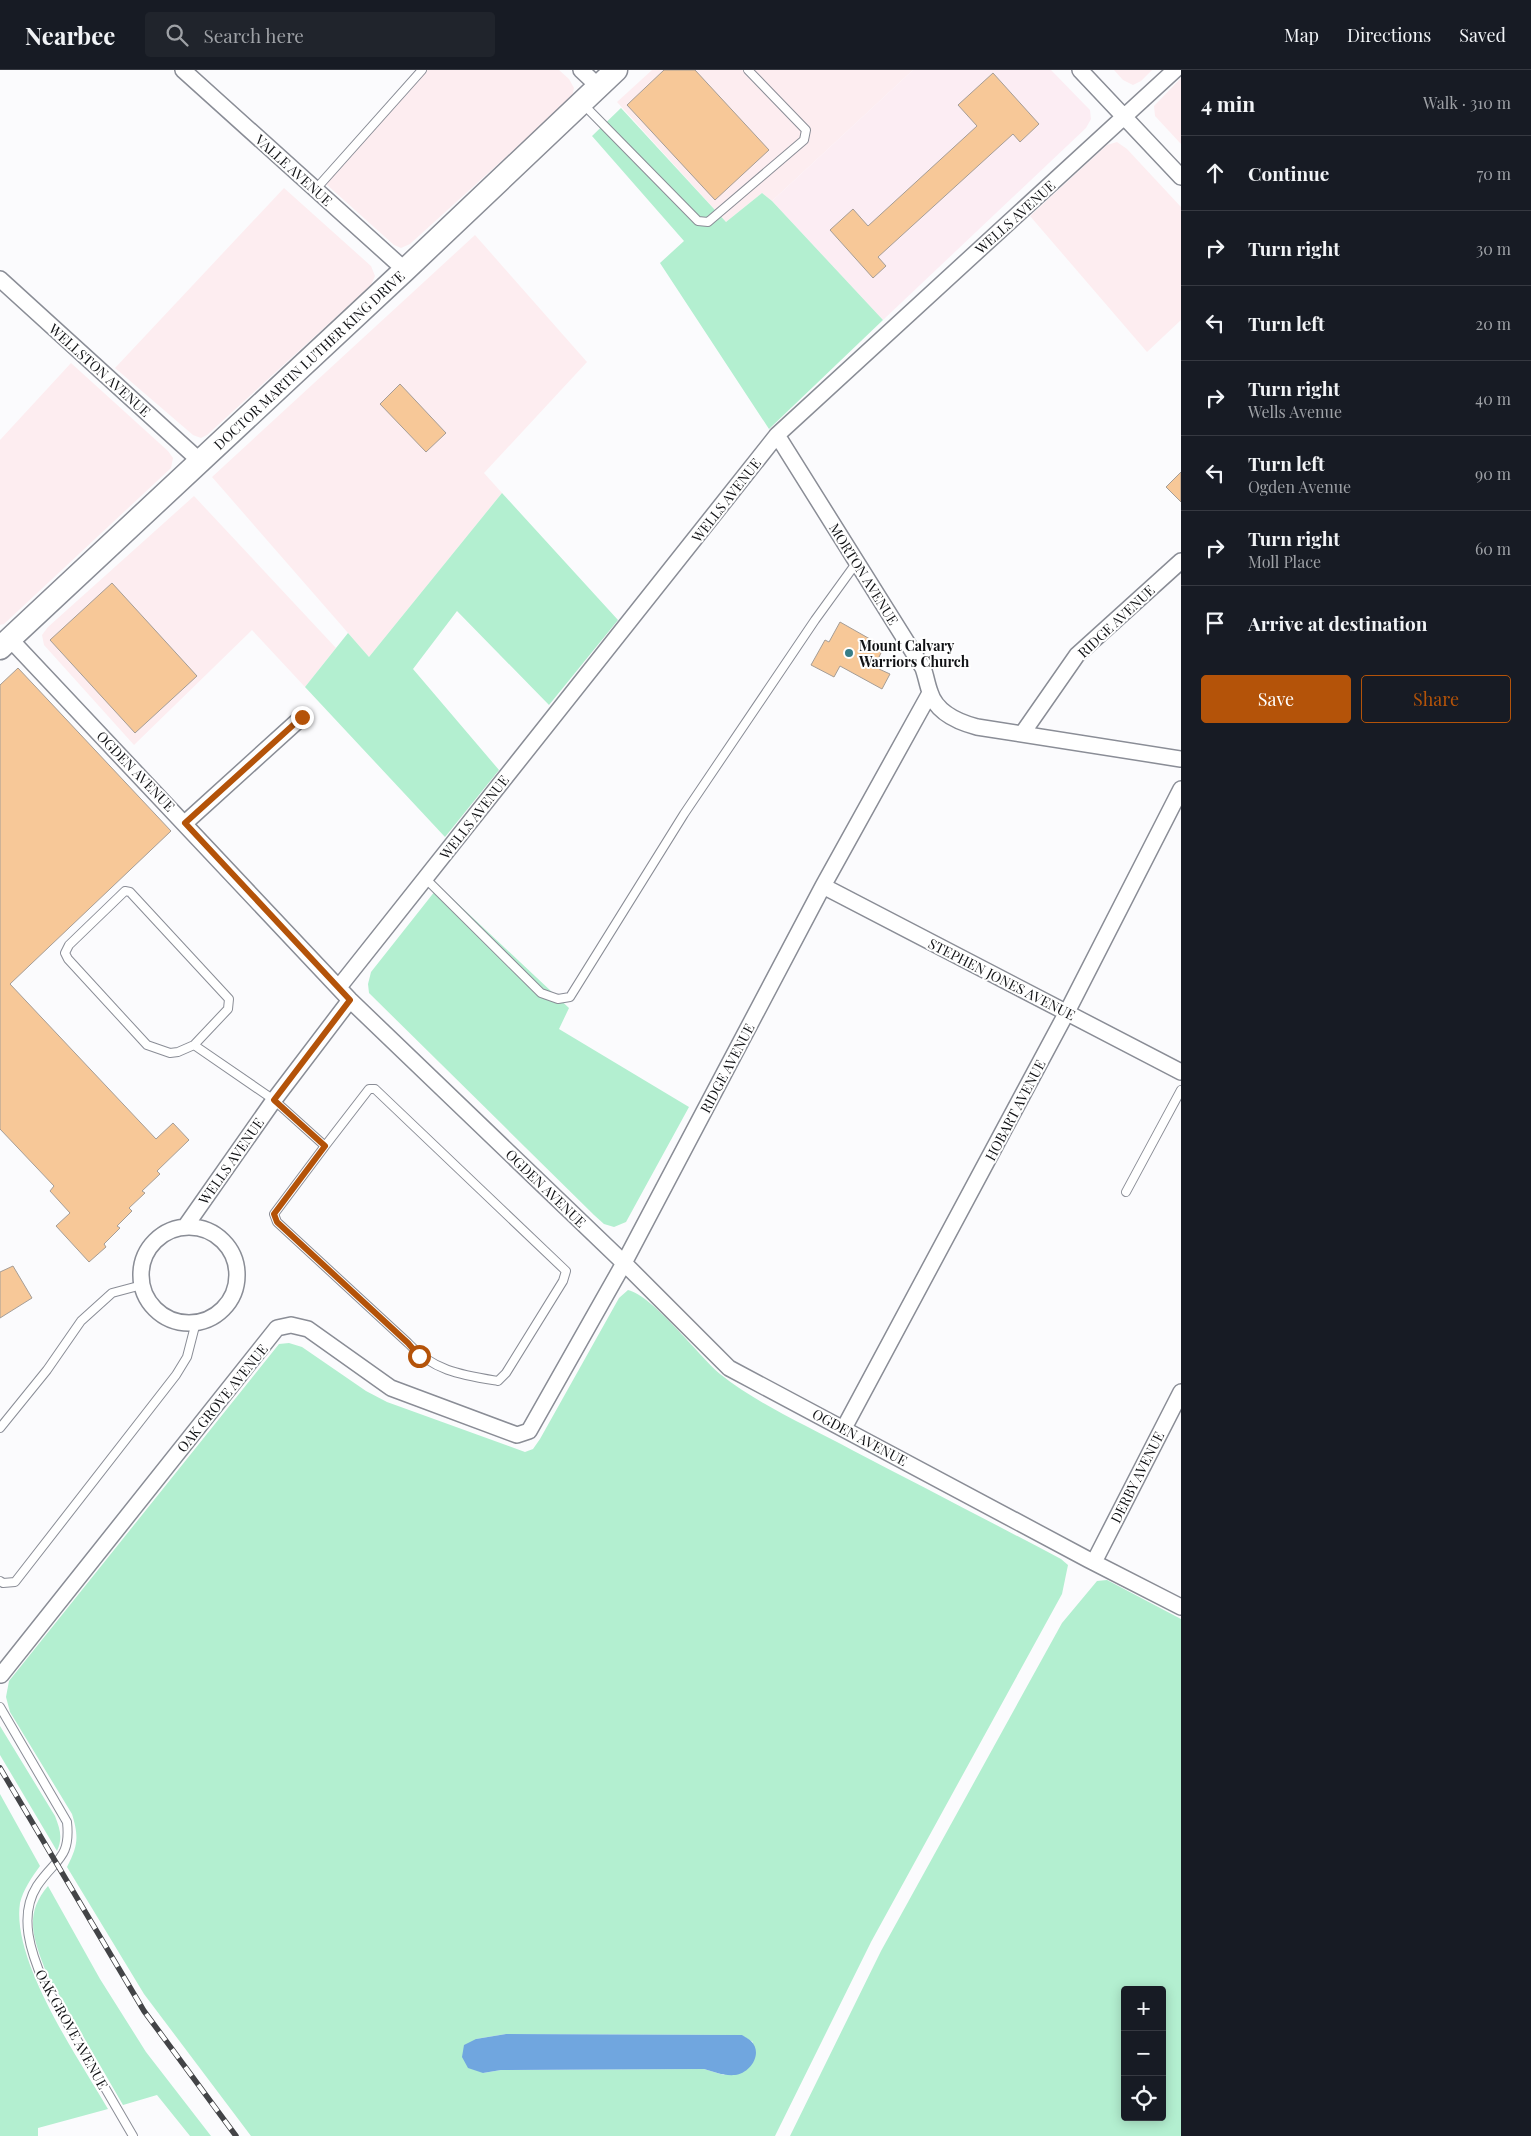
<!DOCTYPE html>
<meta charset="utf-8">
<style>
body{margin:0;font-family:"Playfair Display",serif;background:#20242c;color:#f1f3f6}
.controls{position:absolute;right:15px;bottom:15px;display:grid;overflow:hidden;border-radius:5px;box-shadow:0 2px 12px #0003}
.controls button{width:45px;height:45px;display:grid;place-items:center;padding:0;border:0;border-bottom:1px solid #363941;background:#171b24;color:#f1f3f6;font:25px sans-serif}
.stop{position:absolute;width:15px;height:15px;margin:-11px;border:4px solid #b45309;border-radius:50%;background:#fff}
.stop.end{background:#b45309;border-color:#fff;box-shadow:0 1px 5px #0008}
.list{margin:0;padding:0;list-style:none}
h2{display:flex;justify-content:space-between;align-items:center;height:65px;margin:0;padding:0 20px;font-size:21px}
h2 small{font-size:16px;font-weight:400;color:#9ea1a6}
.list li{display:grid;grid-template-columns:32px 1fr auto;gap:15px;align-items:center;box-sizing:border-box;height:75px;padding:0 20px;border-top:1px solid #363941}
.list b{display:block;font-size:19px;white-space:nowrap}
.list p{margin:0;font-size:16px;white-space:nowrap;color:#9ea1a6}
.list em{font-size:16px;font-style:normal;color:#9ea1a6}
.actions{display:flex;gap:10px;padding:15px 20px}
.actions a{flex:1;padding:11px 0;border:1px solid #b45309;border-radius:5px;text-align:center;font-size:18px;color:#b45309}
.actions .main{background:#b45309;color:#fff}
.icon{flex:none;width:28px;height:28px;fill:none;stroke:currentColor;stroke-width:2;stroke-linecap:round;stroke-linejoin:round}
.map{position:relative;flex:none;width:1181px;height:2066px;overflow:hidden}
header{display:flex;align-items:center;gap:30px;box-sizing:border-box;height:70px;padding:0 25px;background:#171b24;border-bottom:1px solid #363941}
header strong{font-size:24px}
nav{display:flex;gap:28px;margin-inline-start:auto;font-size:18px}
.search{width:350px;height:45px;background:#20242c;display:flex;align-items:center;gap:12px;box-sizing:border-box;padding:0 18px;border-radius:5px;color:#9ea1a6;font-size:19px}
main{display:flex}
aside{flex:1;background:#171b24}
.map>svg:first-child{display:block}
.commercial{fill:#fdedf0}
.education{fill:#fcedf3}
.green{fill:#b3efd0;fill-rule:evenodd}
.water{fill:#70a6df}
.building{fill:#f7c898;stroke:#a59d96}
.lines{fill:none;stroke-linecap:round;stroke-linejoin:round}
.service-casing{stroke:#8a8d96;stroke-width:10}
.minor-casing{stroke:#8a8d96;stroke-width:18}
.primary-casing{stroke:#8a8d96;stroke-width:25}
.service{stroke:#fff;stroke-width:8}
.minor{stroke:#fff;stroke-width:15}
.primary{stroke:#fff;stroke-width:22}
.rail-casing{stroke:#434447;stroke-width:5.5}
.rail{stroke:#fff;stroke-width:4;stroke-dasharray:11;stroke-linecap:butt}
.route{stroke:#b45309;stroke-width:6}
.poi-dot{fill:#377e88;stroke:#fff;stroke-width:2}
.labels{text-anchor:middle;dominant-baseline:central;stroke-width:4;stroke-linejoin:round;paint-order:stroke}
.street-label{font-size:14px;fill:#111215;stroke:#fff}
.poi-label{font-size:14px;font-weight:bold;fill:#111215;stroke:#fff;text-anchor:start}
</style>
<header>
<strong>Nearbee</strong>
<div class="search"><svg class="icon" aria-label="search" viewBox="0 0 24 24"><circle cx="10" cy="10" r="6"/><path d="M15 15l6 6"/></svg>Search here</div>
<nav><a>Map</a><a>Directions</a><a>Saved</a></nav>
</header>
<main>
<div class="map">
<svg width="1181" height="2066" viewBox="0 0 1181 2066">
<rect width="100%" height="100%" fill="#fbfbfd"/>
<!-- commercial -->
<path class="commercial" d="M427 0H559L569 9 574 18 572 27 410 174 401 178 394 175 326 114Z
M652 0H913L772 131 762 123 726 152 617 32Z
M1114 0H1152L1141 11 1133 15 1123 10Z
M1181 8V74L1155 46 1154 36Z
M1117 72 1127 79 1181 137V250L1147 282 1030 146 1107 75Z
M284 118 371 196 375 206 371 215 207 365 201 368 193 365 115 298Z
M475 165 587 292 484 403 502 423 369 587 212 407Z
M71 293 168 381 173 388 171 398 4 554 0 555V370Z
M194 426 336 578 305 617 252 560 134 675 44 575 42 565 48 557Z"/>
<!-- education -->
<path class="education" d="M913 0H1051L1090 40 1091 49 1086 58 883 250 772 131Z"/>
<!-- green -->
<path class="green" d="M621 38 726 152 762 123 772 131 883 250 769 359 660 193 684 171 592 66Z
M502 423 618 550 549 635 457 541 413 599 499 700 445 767 305 617 348 563 369 587Z
M439 816 569 938 559 959 689 1037 626 1152 614 1157 604 1154 594 1145 369 923 368 914 371 902Z
M628 1220C653 1226 698 1285 720 1304 759 1335 808 1356 852 1380 921 1416 991 1452 1061 1489L1068 1495 1062 1524 871 1872 775 2066H251L144 1924 67 1797C78 1776 79 1767 72 1744L10 1642 6 1627 9 1611 279 1274 289 1273 302 1277 366 1321 387 1332 525 1382 533 1379 540 1369 619 1228ZM506 1964 741 1965 753 1972 724 2005 704 1999 501 2000 483 2003 476 1969Z
M1107 1510 1181 1549V2066H790L881 1881 1062 1553 1097 1511ZM1125 1920H1162V2047H1125Z
M0 1656 55 1746C60 1759 63 1768 57 1781L0 1685Z
M0 1724 40 1796C32 1807 23 1820 20 1833 11 1891 79 1989 108 2039L38 2058V2066H0Z
M48 1816 100 1909 146 1982 211 2066H190L157 2025 123 2035 46 1902C34 1870 23 1845 48 1816Z"/>
<!-- water -->
<path class="water" d="M506 1964 742 1965C745 1967 749 1969 751 1971 764 1984 749 2004 735 2005 724 2006 714 2002 704 1999L501 2000 483 2003 468 1998 462 1987 464 1975 476 1969Z"/>
<!-- building -->
<path class="building" d="M664 0H695L769 80 715 130 627 35Z
M993 3 1039 54 1020 72 1013 64 878 187 886 196 873 208 830 160 853 139 868 156 977 56 958 35Z
M400 314 446 363 426 382 380 334Z
M1181 402V432L1166 417Z
M112 513 197 606 135 663 50 570Z
M840 552 884 577 878 589 883 592 879 599 890 604 882 619 840 596 834 607 811 595 825 570 829 572Z
M18 598 171 761 10 914 156 1069 173 1053 189 1070 157 1101 160 1104 142 1121 145 1123 129 1138 132 1141 117 1156 120 1158 104 1174 106 1177 89 1192 56 1156 70 1143 50 1121 54 1116 0 1059V615Z
M13 1196 32 1228 0 1248V1202Z"/>
<g class="lines">
<defs>
<path id="service" d="M583 34 698 151 708 152 804 70 806 60 748 0
M315 120 422 0
M426 809 541 923 558 929 570 927 684 744 815 550 857 492
M125 821 130 822 229 929 228 939 194 975 178 982 170 983 147 975 68 889 65 883 69 875Z
M194 975 274 1030 325 1076 274 1144 277 1152 408 1273C433 1301 462 1305 498 1311L506 1303 563 1211 566 1201 375 1019H369L325 1076
M1126 1122 1181 1020
M0 1358 47 1300 81 1251 112 1223 142 1215
M0 1511 3 1513 15 1512 176 1305 187 1287 196 1252
M0 1637 67 1752C71 1789 55 1789 37 1816 18 1846 31 1883 44 1913L133 2066"/>
<path id="minor" d="M183 0 405 200
M581 0 598 16
M1080 0 1181 107
M0 209 200 391
M777 365 923 598C926 606 927 614 930 622 936 642 958 652 977 657L1181 689
M10 569 350 930 624 1193 729 1298 1089 1490 1181 1537
M1022 664 1077 585 1181 491
M185 753 302 647
M823 816 1181 1002
M339 917 777 365 1175 0
M185 1157 274 1030 350 930
M141 1205a48 48 0 1 1 96 0a48 48 0 1 1-96 0Z
M844 1358 1067 942 1181 719
M1094 1492 1181 1322
M1 1605 277 1258 291 1255 308 1259 391 1318 517 1365 529 1361 624 1193 823 816 930 623"/>
<path id="primary" d="M0 578 405 200 616 0"/>
</defs>
<!-- service casing -->
<use href="#service" class="service-casing"/>
<!-- minor casing -->
<use href="#minor" class="minor-casing"/>
<!-- primary casing -->
<use href="#primary" class="primary-casing"/>
<!-- service -->
<use href="#service" class="service"/>
<!-- minor -->
<use href="#minor" class="minor"/>
<!-- primary -->
<use href="#primary" class="primary"/>
<defs>
<path id="rail" d="M0 1698 144 1941 236 2066"/>
</defs>
<!-- rail casing -->
<use href="#rail" class="rail-casing"/>
<!-- rail -->
<use href="#rail" class="rail"/>
</g>
<g class="lines">
<!-- route -->
<path class="route" d="M302 647 185 753 350 930 274 1030 325 1076 274 1144 277 1152 408 1273 419 1286"/>
</g>
<!-- markers -->
<circle class="poi-dot" cx="849" cy="583" r="5"/>
<g class="labels">
<!-- street labels -->
<g class="street-label">
<text transform="translate(294 100) rotate(42)">VALLE AVENUE</text>
<text transform="translate(1015 147) rotate(-42)">WELLS AVENUE</text>
<text transform="translate(309 290) rotate(-43)">DOCTOR MARTIN LUTHER KING DRIVE</text>
<text transform="translate(100 300) rotate(42)">WELLSTON AVENUE</text>
<text transform="translate(726 430) rotate(-52)">WELLS AVENUE</text>
<text transform="translate(864 504) rotate(58)">MORTON AVENUE</text>
<text transform="translate(1116 551) rotate(-43)">RIDGE AVENUE</text>
<text transform="translate(136 701) rotate(46)">OGDEN AVENUE</text>
<text transform="translate(474 747) rotate(-52)">WELLS AVENUE</text>
<text transform="translate(1002 909) rotate(27)">STEPHEN JONES AVENUE</text>
<text transform="translate(727 998) rotate(-62)">RIDGE AVENUE</text>
<text transform="translate(1015 1040) rotate(-62)">HOBART AVENUE</text>
<text transform="translate(231 1091) rotate(-55)">WELLS AVENUE</text>
<text transform="translate(546 1118) rotate(44)">OGDEN AVENUE</text>
<text transform="translate(222 1328) rotate(-51)">OAK GROVE AVENUE</text>
<text transform="translate(860 1367) rotate(28)">OGDEN AVENUE</text>
<text transform="translate(1137 1407) rotate(-63)">DERBY AVENUE</text>
<text transform="translate(72 1959) rotate(61)">OAK GROVE AVENUE</text>
</g>
<!-- poi labels -->
<g class="poi-label">
<text x="859" y="575">Mount Calvary<tspan x="859" dy="16">Warriors Church</tspan></text>
</g>
</g>
</svg>
<div class="controls">
<button>+</button>
<button>−</button>
<button><svg class="icon" aria-label="locate" viewBox="0 0 24 24"><circle cx="12" cy="12" r="6"/><path d="M12 2v4M12 18v4M2 12h4M18 12h4"/></svg></button>
</div>
<div class="stop" style="left:419px;top:1286px"></div>
<div class="stop end" style="left:302px;top:647px"></div>
</div>
<aside>
<h2>4 min<small>Walk · 310 m</small></h2>
<ul class="list">
<li><svg class="icon" aria-label="ahead" viewBox="0 0 24 24"><path d="M12 20V5M6 11l6-6 6 6"/></svg><div><b>Continue</b></div><em>70 m</em></li>
<li><svg class="icon" aria-label="right" viewBox="0 0 24 24"><path d="M7 20v-9h11M14 6l5 5-5 5"/></svg><div><b>Turn right</b></div><em>30 m</em></li>
<li><svg class="icon" aria-label="left" viewBox="0 0 24 24"><path d="M17 20v-9H6M10 6l-5 5 5 5"/></svg><div><b>Turn left</b></div><em>20 m</em></li>
<li><svg class="icon" aria-label="right" viewBox="0 0 24 24"><path d="M7 20v-9h11M14 6l5 5-5 5"/></svg><div><b>Turn right</b><p>Wells Avenue</p></div><em>40 m</em></li>
<li><svg class="icon" aria-label="left" viewBox="0 0 24 24"><path d="M17 20v-9H6M10 6l-5 5 5 5"/></svg><div><b>Turn left</b><p>Ogden Avenue</p></div><em>90 m</em></li>
<li><svg class="icon" aria-label="right" viewBox="0 0 24 24"><path d="M7 20v-9h11M14 6l5 5-5 5"/></svg><div><b>Turn right</b><p>Moll Place</p></div><em>60 m</em></li>
<li><svg class="icon" aria-label="arrive" viewBox="0 0 24 24"><path d="M6 21V4h12l-3 4 3 4H6"/></svg><div><b>Arrive at destination</b></div></li>
</ul>
<div class="actions"><a class="main">Save</a><a>Share</a></div>
</aside>
</main>
